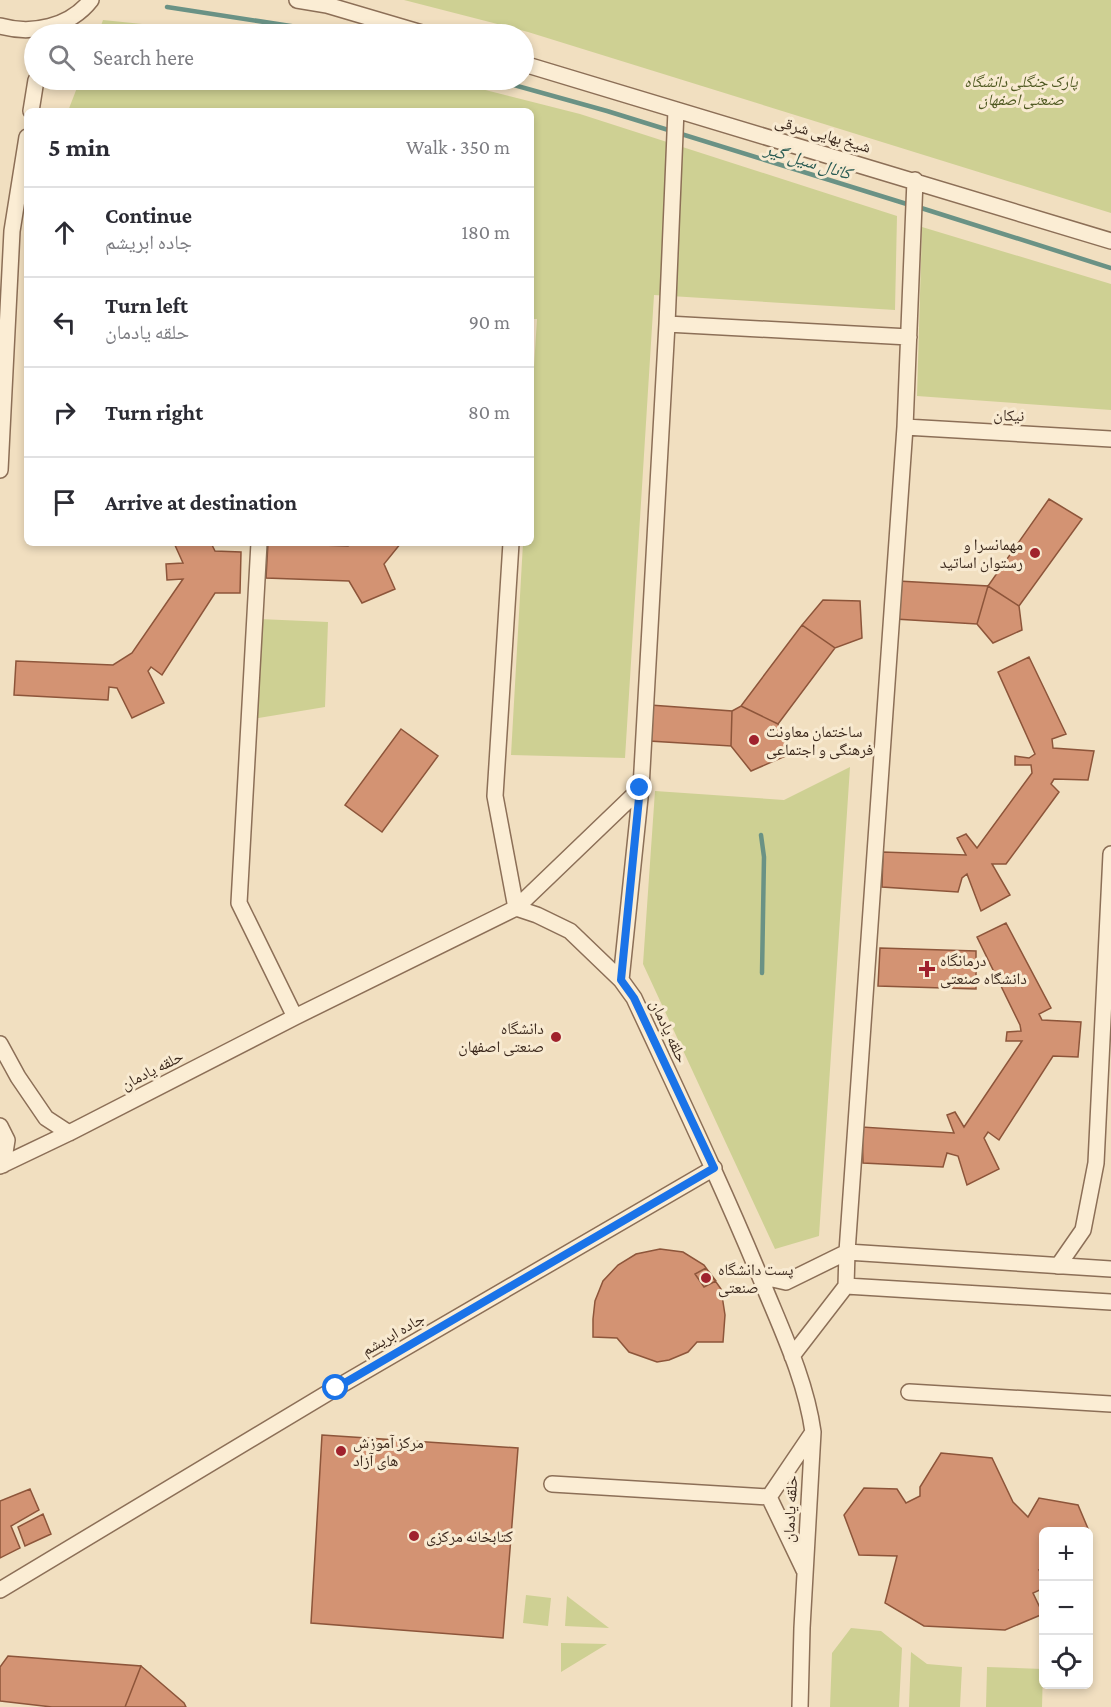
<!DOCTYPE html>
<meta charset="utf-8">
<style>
body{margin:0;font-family:"Crimson Pro","Noto Naskh Arabic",serif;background:#f7f7f7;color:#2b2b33}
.controls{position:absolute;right:18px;bottom:18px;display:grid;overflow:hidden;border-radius:9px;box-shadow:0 3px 9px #0003}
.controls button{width:54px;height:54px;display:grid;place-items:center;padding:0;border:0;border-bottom:2px solid #e1e1e2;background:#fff;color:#2b2b33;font:30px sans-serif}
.stop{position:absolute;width:18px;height:18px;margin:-14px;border:4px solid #1a73e8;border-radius:50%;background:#fff}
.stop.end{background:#1a73e8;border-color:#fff;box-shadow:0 2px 6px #0008}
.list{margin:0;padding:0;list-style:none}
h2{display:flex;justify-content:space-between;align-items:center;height:78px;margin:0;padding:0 24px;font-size:26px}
h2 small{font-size:20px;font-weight:400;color:#7c7c81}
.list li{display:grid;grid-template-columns:39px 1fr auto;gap:18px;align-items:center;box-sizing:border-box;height:90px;padding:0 24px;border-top:2px solid #e1e1e2}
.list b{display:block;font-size:22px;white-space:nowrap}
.list p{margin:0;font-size:20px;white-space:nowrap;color:#7c7c81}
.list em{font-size:20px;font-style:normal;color:#7c7c81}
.icon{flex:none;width:33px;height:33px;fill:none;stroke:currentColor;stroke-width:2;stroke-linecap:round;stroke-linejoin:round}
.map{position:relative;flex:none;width:1111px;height:1707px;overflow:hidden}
.search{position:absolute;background:#fff;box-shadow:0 3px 9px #0003;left:24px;top:24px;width:510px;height:66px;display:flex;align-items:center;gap:15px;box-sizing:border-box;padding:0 21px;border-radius:33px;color:#7c7c81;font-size:22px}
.panel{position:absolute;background:#fff;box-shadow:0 3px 9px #0003;left:24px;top:108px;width:510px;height:438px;border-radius:9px}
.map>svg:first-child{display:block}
.green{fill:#ced093}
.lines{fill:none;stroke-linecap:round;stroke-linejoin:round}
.stream{stroke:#6a9285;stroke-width:4.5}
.building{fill:#d39373;stroke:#8d553a;stroke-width:1.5}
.minor-casing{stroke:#8c6f57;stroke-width:18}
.minor{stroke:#fbedd4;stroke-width:15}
.route{stroke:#1a73e8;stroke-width:8}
.poi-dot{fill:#a0222d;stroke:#f8ead1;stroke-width:2}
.labels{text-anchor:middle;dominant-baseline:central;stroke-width:6;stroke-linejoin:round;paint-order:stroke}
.park-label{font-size:16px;font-style:italic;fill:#4f5921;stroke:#f8ead1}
.street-label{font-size:16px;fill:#3b281c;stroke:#f8ead1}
.poi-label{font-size:16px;fill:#3b281c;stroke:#f8ead1;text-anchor:start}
.water-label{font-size:18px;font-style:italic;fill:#2a5c54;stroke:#f8ead1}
</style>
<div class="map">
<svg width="1111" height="1707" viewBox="0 0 1111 1707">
<rect width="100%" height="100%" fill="#f1dfc0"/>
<!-- green -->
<path class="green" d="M404 0H1111V213L528 32Z
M103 20 240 34H98Z
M80 80H446L580 114 897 216 895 310 654 295 625 758 511 755 523 543H531V414L537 319H531V111H68Z
M922 227 1111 284V410L917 396Z
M259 619 328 622 325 707 253 719Z
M850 767 819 1236 775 1249 643 964 655 791 784 800Z
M526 1595 551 1598 548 1626 523 1623Z
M567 1596 609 1628 565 1626Z
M851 1628 881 1631 902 1648 899 1707H830L832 1653Z
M561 1643 607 1644 561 1672Z
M911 1652 927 1664 962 1667 960 1707H909Z
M987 1667 1043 1669 1042 1707H986Z"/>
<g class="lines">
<!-- stream -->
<path class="stream" d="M167 7 323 31 336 34
M496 80 607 111 910 205
M918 207 1111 268
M761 835 764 857 762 973"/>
</g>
<!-- building -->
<path class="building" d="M1049 499 1082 519 1019 606 988 586Z
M174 543H211L215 551 241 552 240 593H215L162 675 151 667 148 671 164 703 132 718 117 688 109 687 108 700 14 695 16 661 113 665 132 653 183 579 167 580 166 564 183 563Z
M268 543 348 546 353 543H401L384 564 395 589 362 603 349 581 266 578Z
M898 581 988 586 977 624 895 619Z
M988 586 1019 606 1022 630 993 643 977 624Z
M823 600 860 601 862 638 835 648 802 625Z
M802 625 835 648 778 724 741 706Z
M1029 657 1066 734 1052 739 1053 748 1094 751 1088 780 1054 779 1051 784 1059 792 1006 864H992L1010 895 981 911 967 874 962 878 958 892 882 887 883 852 966 855 957 838 966 834 977 848 1032 773 1031 765H1015V756L1029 758 1035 754 998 672Z
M650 705 732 711 731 746 649 741Z
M741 706 778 724 790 754 751 771 731 746 732 711Z
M401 729 438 756 382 832 345 805Z
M1006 923 1051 1008 1039 1014 1042 1020 1081 1022 1078 1057 1053 1056 999 1140 988 1132 984 1138 999 1169 967 1185 958 1156 947 1153 943 1167 863 1163 862 1127 954 1133 947 1115 955 1112 964 1127 1022 1041H1006L1007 1032 1021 1031 1020 1025 977 937Z
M880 948 976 951V989L878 986Z
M660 1249 683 1252 704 1265 721 1289 725 1315 723 1342H697L688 1352 669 1360 657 1362 629 1352 617 1338 593 1337V1319L595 1301 603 1281 618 1265 636 1254Z
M706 1268 716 1281 704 1287 695 1274Z
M322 1435 518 1448 503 1638 311 1623Z
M941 1453 992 1458 1013 1502 1028 1517 1039 1498 1078 1505 1092 1538 1088 1544V1532H1044V1570H1039L1044 1580V1588L1033 1593 1043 1614 1005 1630 924 1626 885 1603 897 1556 859 1555 844 1515 864 1488 897 1489 906 1503 920 1496V1487Z
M30 1489 39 1510 11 1526 20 1548 0 1558V1501Z
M43 1514 51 1534 25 1546 18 1527Z
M8 1656 141 1666 125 1707H52L0 1701V1667Z
M141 1666 184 1703 186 1707H125Z"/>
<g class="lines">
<defs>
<path id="minor" d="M297 0 327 5 425 34
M0 26C32 35 70 27 91 0
M524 64 1111 241
M31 111 36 80
M667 324 909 337
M905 427 1111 439
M0 470 12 231 27 137
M259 543 239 903 295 1017
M511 543 495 796 516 908
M516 908 641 788
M621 980 641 788 667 324 676 110
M0 1044 18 1077 46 1118 69 1133
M0 1126 7 1140 3 1165
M0 1166 69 1133 295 1017 516 908 537 915 570 931 621 980 634 998C679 1095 725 1191 765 1289 784 1335 806 1382 813 1432L802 1628 800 1707
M1058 1266 1083 1230 1096 1163 1111 854
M760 1276 786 1282 847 1252 1111 1269
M846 1286 1111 1302
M792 1356 846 1286 847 1252 905 427 915 180
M909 1392 1111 1404
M552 1484 769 1497
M769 1497 804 1570
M769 1497 813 1432
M0 1590 336 1388 714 1168"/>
</defs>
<!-- minor casing -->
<use href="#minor" class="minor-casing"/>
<!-- minor -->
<use href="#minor" class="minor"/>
</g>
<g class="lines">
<!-- route -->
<path class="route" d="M336 1388 714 1168 634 998 621 980 640 788"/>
</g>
<!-- markers -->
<g class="poi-dot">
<circle cx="1035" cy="553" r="6"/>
<circle cx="754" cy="740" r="6"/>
<path d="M924 960h6v6h6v6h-6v6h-6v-6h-6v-6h6z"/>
<circle cx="556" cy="1037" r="6"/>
<circle cx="706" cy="1278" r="6"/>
<circle cx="341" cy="1451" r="6"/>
<circle cx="414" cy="1536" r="6"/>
</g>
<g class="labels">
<!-- park labels -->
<g class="park-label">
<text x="1021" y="81">پارک جنگلی دانشگاه<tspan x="1021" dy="18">صنعتی اصفهان</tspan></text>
</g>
<!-- street labels -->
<g class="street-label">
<text transform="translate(823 134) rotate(16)">شیخ بهایی شرقی</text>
<text transform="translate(1009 415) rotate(3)">نیکان</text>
<text transform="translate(669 1031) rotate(65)">حلقه یادمان</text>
<text transform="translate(152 1070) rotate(-27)">حلقه یادمان</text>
<text transform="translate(393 1334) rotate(-30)">جاده ابریشم</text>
<text transform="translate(790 1509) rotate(-87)">حلقه یادمان</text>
</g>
<!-- poi labels -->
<g class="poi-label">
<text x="1023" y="544" text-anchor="end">مهمانسرا و<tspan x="1023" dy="18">رستوان اساتید</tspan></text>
<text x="766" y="731">ساختمان معاونت<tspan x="766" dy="18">فرهنگی و اجتماعی</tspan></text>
<text x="940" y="960">درمانگاه<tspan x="940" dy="18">دانشگاه صنعتی</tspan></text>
<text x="544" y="1028" text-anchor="end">دانشگاه<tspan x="544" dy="18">صنعتی اصفهان</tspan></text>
<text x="718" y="1269">پست دانشگاه<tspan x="718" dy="18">صنعتی</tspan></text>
<text x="353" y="1442">مرکز آموزش<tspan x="353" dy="18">های آزاد</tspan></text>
<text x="426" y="1536">کتابخانه مرکزی</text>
</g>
<!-- water labels -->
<g class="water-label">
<text transform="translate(808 161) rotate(17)">کانال سیل گیر</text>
</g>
</g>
</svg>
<div class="controls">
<button>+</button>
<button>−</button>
<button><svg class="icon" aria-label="locate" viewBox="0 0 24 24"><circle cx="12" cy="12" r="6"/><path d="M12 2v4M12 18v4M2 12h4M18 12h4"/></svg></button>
</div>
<div class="stop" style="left:336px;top:1388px"></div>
<div class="stop end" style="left:640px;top:788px"></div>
<div class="search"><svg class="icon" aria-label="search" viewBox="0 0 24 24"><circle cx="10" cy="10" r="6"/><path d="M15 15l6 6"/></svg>Search here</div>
<section class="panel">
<h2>5 min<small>Walk · 350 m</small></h2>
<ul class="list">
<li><svg class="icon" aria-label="ahead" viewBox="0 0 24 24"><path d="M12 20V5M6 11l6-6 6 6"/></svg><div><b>Continue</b><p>جاده ابریشم</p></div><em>180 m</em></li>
<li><svg class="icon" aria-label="left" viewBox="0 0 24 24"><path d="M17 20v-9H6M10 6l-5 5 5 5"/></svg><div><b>Turn left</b><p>حلقه یادمان</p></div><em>90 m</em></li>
<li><svg class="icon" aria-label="right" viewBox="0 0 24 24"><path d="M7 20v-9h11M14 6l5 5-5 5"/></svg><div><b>Turn right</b></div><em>80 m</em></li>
<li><svg class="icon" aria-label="arrive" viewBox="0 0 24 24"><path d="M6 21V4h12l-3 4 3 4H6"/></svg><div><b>Arrive at destination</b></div></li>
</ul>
</section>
</div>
